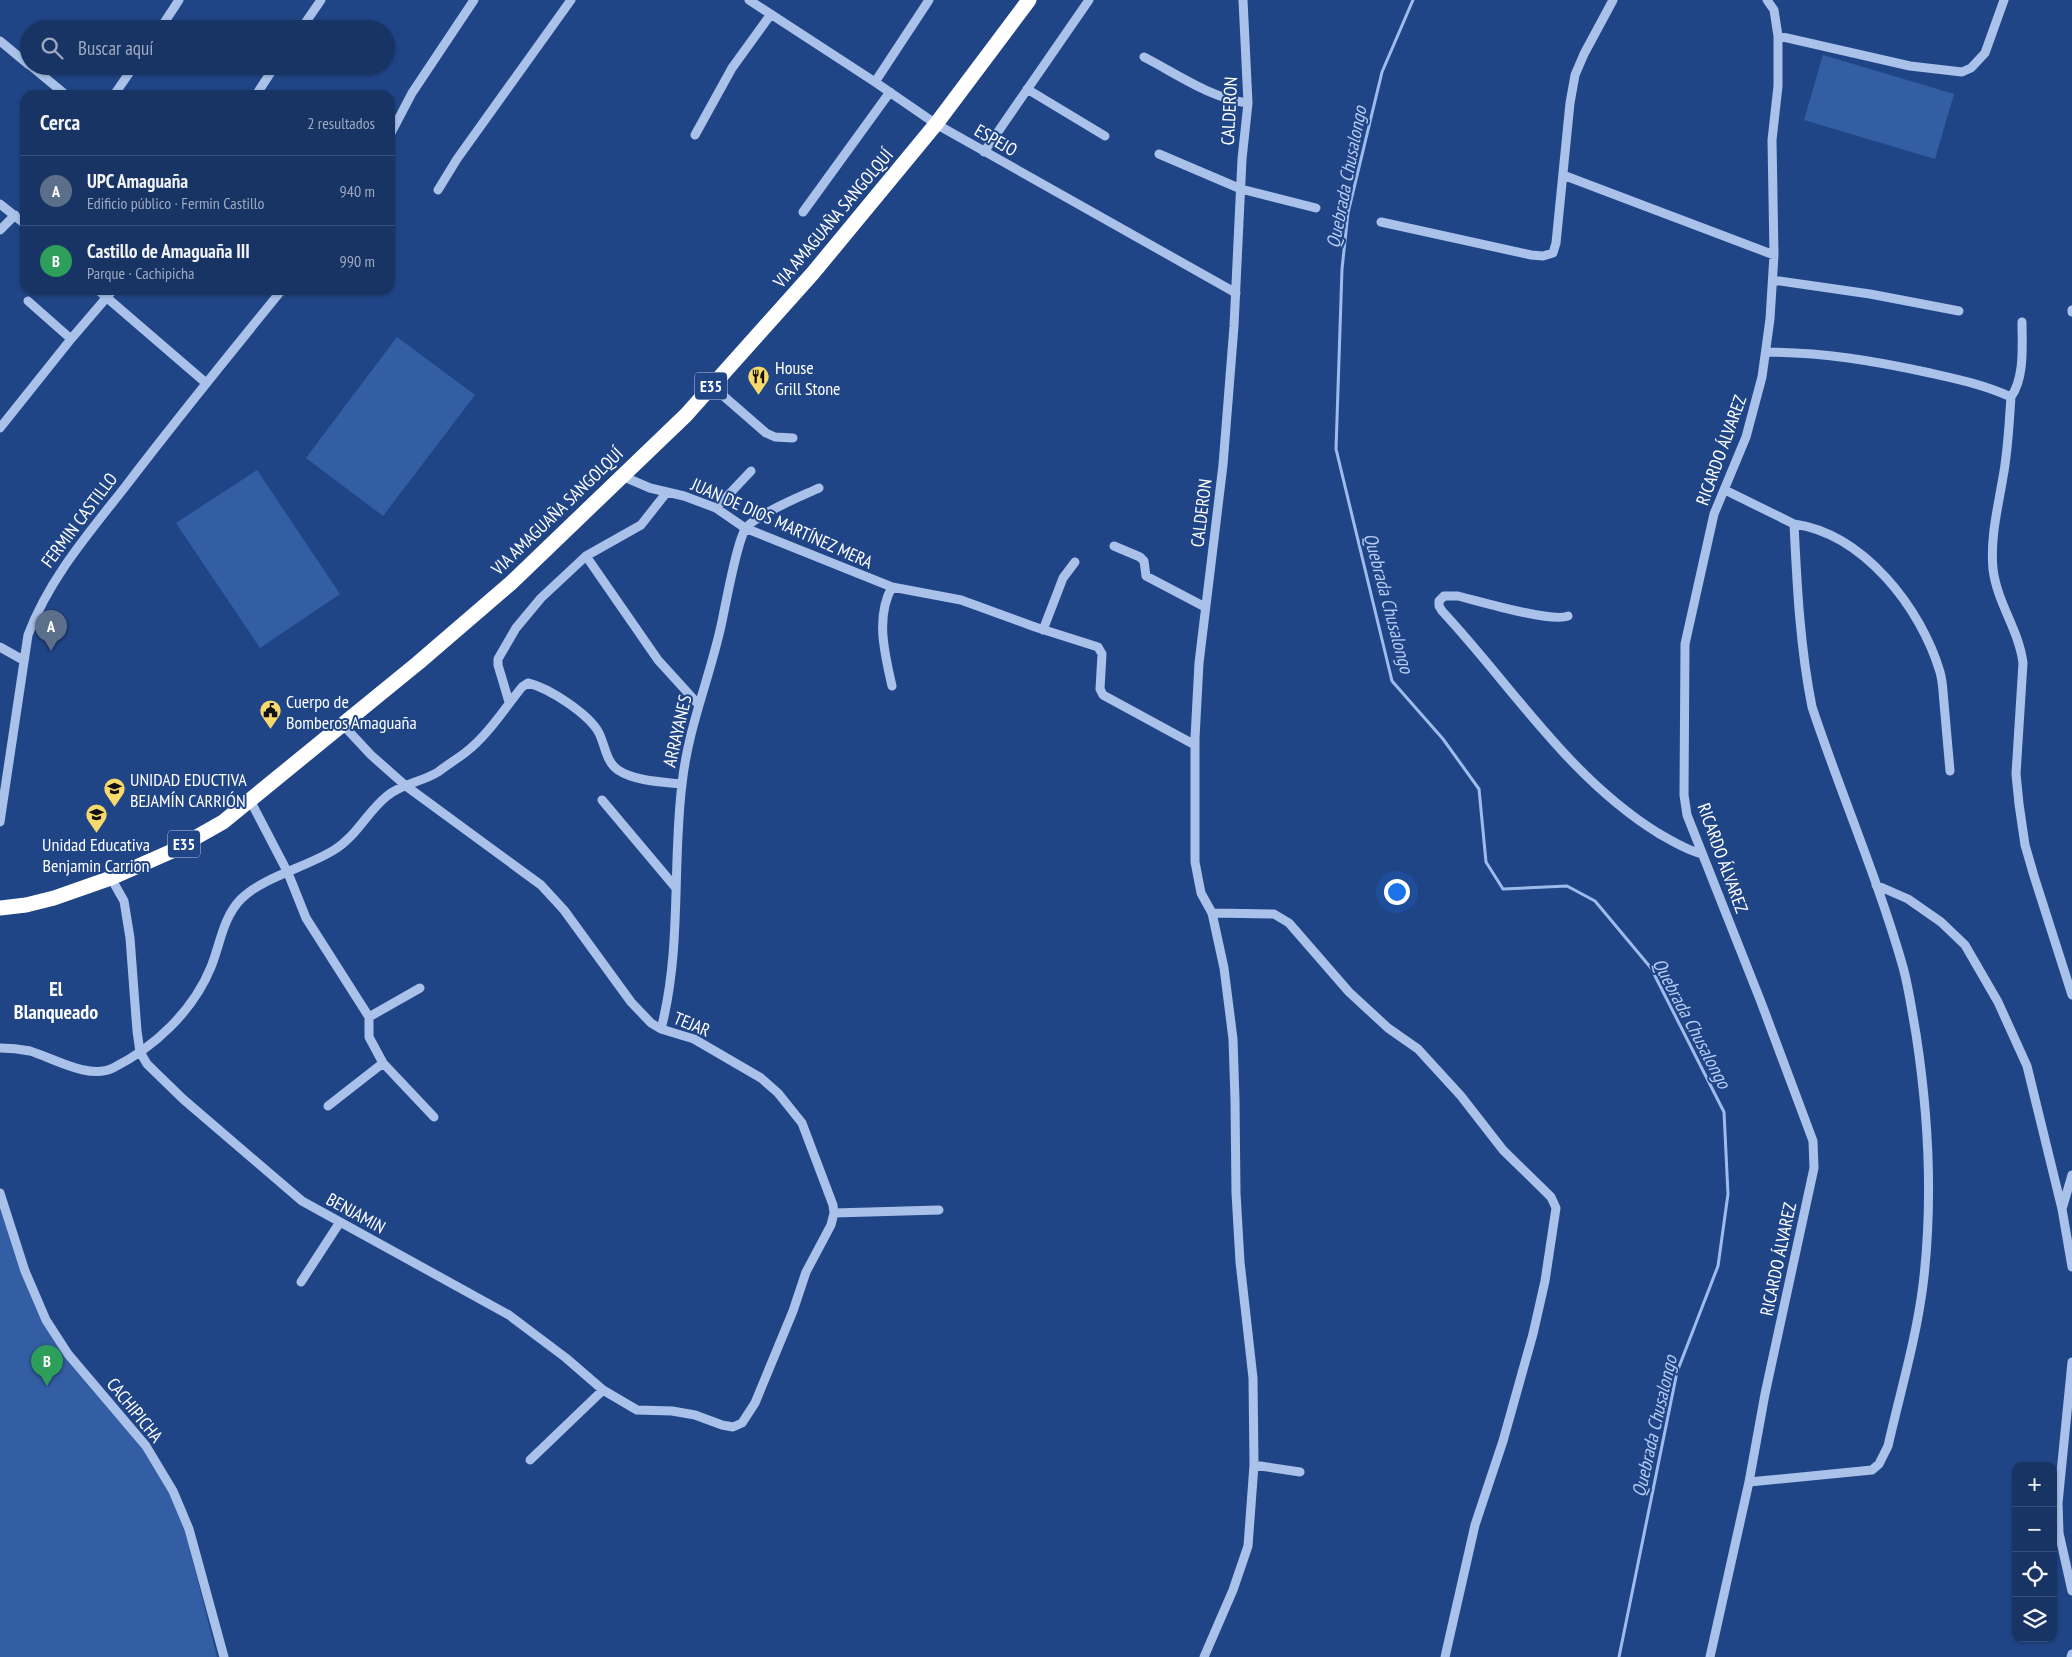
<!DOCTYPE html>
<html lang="es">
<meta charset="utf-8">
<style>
body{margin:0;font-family:"PT Sans Narrow",sans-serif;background:#213c6b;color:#f1f3f6}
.controls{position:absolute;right:15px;bottom:15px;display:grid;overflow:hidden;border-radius:10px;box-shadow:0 1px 4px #0004}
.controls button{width:45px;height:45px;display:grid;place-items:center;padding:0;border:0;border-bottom:1px solid #364f79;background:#183465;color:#f1f3f6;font:25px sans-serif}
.you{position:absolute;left:1396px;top:891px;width:18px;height:18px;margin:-12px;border:4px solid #fff;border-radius:50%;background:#1a73e8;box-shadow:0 0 0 8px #1a73e833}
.badge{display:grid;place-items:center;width:32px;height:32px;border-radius:50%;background:#e797bd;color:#fff;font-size:16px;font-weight:700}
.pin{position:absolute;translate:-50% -41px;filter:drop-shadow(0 1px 2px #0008)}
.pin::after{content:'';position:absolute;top:26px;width:18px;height:15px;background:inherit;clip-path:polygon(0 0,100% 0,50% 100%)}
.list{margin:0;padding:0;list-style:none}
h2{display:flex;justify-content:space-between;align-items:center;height:65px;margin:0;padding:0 20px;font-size:21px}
h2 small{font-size:16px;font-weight:400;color:#9faabf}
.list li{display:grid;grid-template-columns:32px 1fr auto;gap:15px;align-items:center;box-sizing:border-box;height:70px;padding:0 20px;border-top:1px solid #364f79}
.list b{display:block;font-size:19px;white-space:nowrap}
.list p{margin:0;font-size:16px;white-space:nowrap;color:#9faabf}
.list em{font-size:16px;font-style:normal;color:#9faabf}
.icon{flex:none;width:28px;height:28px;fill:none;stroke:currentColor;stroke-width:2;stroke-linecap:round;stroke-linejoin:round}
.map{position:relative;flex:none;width:2072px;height:1657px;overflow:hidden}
.search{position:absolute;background:#183465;box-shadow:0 1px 4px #0004;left:20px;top:20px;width:375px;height:55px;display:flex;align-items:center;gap:12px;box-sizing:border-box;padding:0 18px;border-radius:28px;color:#9faabf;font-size:19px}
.panel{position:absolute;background:#183465;box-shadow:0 1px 4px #0004;left:20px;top:90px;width:375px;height:205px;border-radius:15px}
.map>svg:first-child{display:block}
.green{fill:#345ea4}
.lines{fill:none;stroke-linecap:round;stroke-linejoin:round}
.stream{stroke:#9ebceb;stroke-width:3}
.minor{stroke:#aac2ea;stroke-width:9}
.highway{stroke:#fff;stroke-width:15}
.labels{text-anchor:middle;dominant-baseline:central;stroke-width:4;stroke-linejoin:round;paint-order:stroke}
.shield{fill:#204587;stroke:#bcc7db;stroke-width:1}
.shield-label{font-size:16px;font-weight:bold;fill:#fff}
.street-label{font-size:18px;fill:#fff;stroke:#204587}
.poi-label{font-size:18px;fill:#fff;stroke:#204587;text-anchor:start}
.water-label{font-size:19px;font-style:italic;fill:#b6ccf1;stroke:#204587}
.quarter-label{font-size:20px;font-weight:bold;fill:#fff;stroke:#204587}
</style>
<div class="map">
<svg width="2072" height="1657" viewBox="0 0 2072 1657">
<rect width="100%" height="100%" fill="#204587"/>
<!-- green -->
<path class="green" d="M1823 55 1954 94 1935 159 1804 120Z
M397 337 475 395 383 516 306 458Z
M257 470 340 594 260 648 176 523Z
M0 1195 44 1324 143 1448 170 1493 185 1530 217 1657H0Z"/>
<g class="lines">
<!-- stream -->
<path class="stream" d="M1413 0 1382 72 1348 213 1342 269 1336 449 1392 681 1443 739 1479 789 1486 862 1503 889 1567 886 1595 901 1651 968 1724 1112 1728 1194 1718 1266 1677 1372 1619 1657"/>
<!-- minor -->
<path class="minor" d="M749 0 875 82 936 124 1236 293
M1243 0 1248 103 1242 159 1234 326 1223 465 1199 663 1195 738V862L1201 893 1212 913 1274 914 1289 923 1349 992 1388 1028 1418 1049 1461 1096 1503 1150 1551 1197 1556 1208 1545 1281 1533 1334 1503 1441 1475 1525 1445 1657
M160 29 179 0
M301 29 321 0
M1778 36 1910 66 1962 72 1971 68 1985 53 2004 0
M0 41 29 65
M1144 57C1177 74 1210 98 1248 103
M31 66 66 95
M875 82 929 0
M1027 89 1105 136
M114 95 134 66
M256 95 275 66
M390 135 412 93 474 0
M695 135 732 68 771 14
M984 152 1089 0
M1159 154 1241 189 1316 208
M1563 175 1774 255
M438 190 457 159 571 0
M0 204 25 224
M803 212 890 92
M1381 222 1531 255 1543 256 1553 253 1556 243 1570 103 1575 75 1584 54 1613 0
M0 230 15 215
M1773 280 1870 294 1959 311
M98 290 206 383
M311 290H313
M28 301 71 339
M2072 312V310
M1766 352C1822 352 1875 361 1930 373 1957 379 1985 385 2011 397 2009 424 2008 451 2003 477 1998 507 1990 538 1993 569 1997 603 2019 630 2023 663L2016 774 2019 804 2025 845 2034 876 2072 995
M712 386 766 433 775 437 793 438
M2011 397C2025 377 2022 345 2022 322
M0 428 71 339 113 290
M622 476 650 488 684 496 716 508 745 528 892 587 961 600 1035 627 1098 647 1102 654 1100 689 1103 695 1195 745
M1725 490 1794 524C1864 534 1921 608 1940 672 1943 682 1943 693 1944 703 1946 725 1948 748 1950 771
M716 508 751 471
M1114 546 1140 557 1144 561 1146 576 1205 607
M586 556 658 660 698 704
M1568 616C1552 623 1478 601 1458 596H1444L1439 601V606L1442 611C1512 686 1569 778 1658 833 1672 841 1686 850 1702 854
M1043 630 1063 578 1075 562
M0 647 23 660
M892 686C885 655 875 617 892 587
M509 702 498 665V659L516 628 541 598 586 556 641 525 667 492
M250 800 288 873 306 918 369 1017V1037L383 1063 434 1117
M602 800 676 888
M0 822 28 635C49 579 88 534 125 487 176 420 228 356 281 291L289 290
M111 878 124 901 130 938 137 1031 140 1052 147 1064 183 1099 302 1201 509 1315 566 1358 603 1390 637 1410 672 1411 695 1415 722 1425 733 1427 742 1423 755 1403 793 1311 806 1272 831 1225 834 1213 833 1205 802 1123 778 1093 761 1078 694 1039 661 1029 651 1023 631 1002 564 910 541 885 406 786 371 755 343 725
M1876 885 1908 899 1941 922 1965 945 1998 1002 2027 1066 2062 1209 2072 1267
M369 1017 420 988
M661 1029C682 949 672 865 682 784 688 728 709 680 721 626 725 608 737 540 746 528 757 514 802 496 819 488
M0 1048C10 1048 20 1049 30 1051 53 1058 89 1080 113 1068 155 1047 193 1011 211 967 220 945 223 917 241 899 263 877 307 867 334 850 356 837 367 812 387 796 401 784 422 782 438 772 447 765 457 759 466 752 487 736 505 708 522 687L528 683C549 688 589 714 599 733 605 745 606 762 618 770 634 781 663 782 682 784
M328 1106 383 1063
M0 1193 25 1271 46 1320 68 1354 146 1446 173 1491 189 1529 224 1657
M2062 1209 2072 1175
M834 1213 939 1210
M301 1282 340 1222
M2072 1362 2058 1503 2059 1533 2072 1591
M530 1460 603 1390
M1254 1465 1300 1472
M1749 1482 1872 1470 1879 1464 1888 1446C1900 1393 1916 1340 1923 1285 1933 1202 1929 1118 1916 1034 1912 1012 1909 989 1903 967 1878 879 1841 794 1812 707 1800 647 1797 586 1794 524
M1204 1657 1233 1590 1248 1546 1254 1465 1253 1378 1240 1262 1236 1193 1235 1100 1233 1039 1224 968 1212 913
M1710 1657 1749 1482 1765 1394 1814 1168 1813 1141 1761 1002 1687 815 1684 795 1685 644 1714 514 1746 437 1762 377 1770 319 1774 255 1772 140 1778 86V36L1774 10 1767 0
M2071 1657 2072 1654"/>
<!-- highway -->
<path class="highway" d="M0 908 26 905 54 898 111 878 170 852 223 822 418 663 511 583 686 415 813 273 936 124 1029 0"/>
</g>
<!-- icons -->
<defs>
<symbol id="restaurant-pin" viewBox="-11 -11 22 30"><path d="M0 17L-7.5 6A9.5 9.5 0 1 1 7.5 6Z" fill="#f7da6b" stroke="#204587"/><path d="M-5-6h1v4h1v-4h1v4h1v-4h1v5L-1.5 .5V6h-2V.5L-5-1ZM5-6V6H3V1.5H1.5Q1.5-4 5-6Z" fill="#111"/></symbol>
<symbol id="civic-pin" viewBox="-11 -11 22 30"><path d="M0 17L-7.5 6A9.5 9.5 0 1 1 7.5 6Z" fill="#f7da6b" stroke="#204587"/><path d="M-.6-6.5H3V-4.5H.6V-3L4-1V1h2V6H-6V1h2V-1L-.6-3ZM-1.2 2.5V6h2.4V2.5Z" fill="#111"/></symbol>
<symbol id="school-pin" viewBox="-11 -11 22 30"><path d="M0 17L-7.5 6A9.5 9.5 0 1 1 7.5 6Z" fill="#f7da6b" stroke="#204587"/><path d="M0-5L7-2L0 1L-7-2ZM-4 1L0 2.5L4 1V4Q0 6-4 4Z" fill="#111"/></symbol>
</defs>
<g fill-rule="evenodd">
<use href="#restaurant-pin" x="746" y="364" width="25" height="34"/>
<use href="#civic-pin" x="258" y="698" width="25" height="34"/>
<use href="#school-pin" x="102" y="776" width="25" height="34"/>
<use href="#school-pin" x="84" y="802" width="25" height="34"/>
</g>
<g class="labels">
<!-- shield labels -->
<g class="shield">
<rect x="695" y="372.5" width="32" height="27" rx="4"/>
<rect x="168" y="830.5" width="32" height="27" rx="4"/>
</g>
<g class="shield-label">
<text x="711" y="386">E35</text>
<text x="184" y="844">E35</text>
</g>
<!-- street labels -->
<g class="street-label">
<text transform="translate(1229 111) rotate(-87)">CALDERON</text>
<text transform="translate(996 140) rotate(30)">ESPEJO</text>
<text transform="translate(833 218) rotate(-50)">VIA AMAGUAÑA SANGOLQUÍ</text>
<text transform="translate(1721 450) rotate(-70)">RICARDO ÁLVAREZ</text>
<text transform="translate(557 511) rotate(-44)">VIA AMAGUAÑA SANGOLQUÍ</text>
<text transform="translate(1201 513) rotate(-83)">CALDERON</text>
<text transform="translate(79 520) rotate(-53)">FERMIN CASTILLO</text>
<text transform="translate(782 523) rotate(24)">JUAN DE DIOS MARTÍNEZ MERA</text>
<text transform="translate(677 731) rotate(-77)">ARRAYANES</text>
<text transform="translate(1723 858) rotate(70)">RICARDO ÁLVAREZ</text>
<text transform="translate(692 1024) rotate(22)">TEJAR</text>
<text transform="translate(356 1213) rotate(29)">BENJAMIN</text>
<text transform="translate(1778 1259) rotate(-78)">RICARDO ÁLVAREZ</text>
<text transform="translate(135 1410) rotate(51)">CACHIPICHA</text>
</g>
<!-- poi labels -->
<g class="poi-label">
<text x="775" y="367">House<tspan x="775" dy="21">Grill Stone</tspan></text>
<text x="286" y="701">Cuerpo de<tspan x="286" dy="21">Bomberos Amaguaña</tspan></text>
<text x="130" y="779">UNIDAD EDUCTIVA<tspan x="130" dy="21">BEJAMÍN CARRIÓN</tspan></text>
<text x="96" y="844" text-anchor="middle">Unidad Educativa<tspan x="96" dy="21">Benjamin Carrion</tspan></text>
</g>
<!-- water labels -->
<g class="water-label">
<text transform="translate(1346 177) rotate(-79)">Quebrada Chusalongo</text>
<text transform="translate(1389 603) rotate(75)">Quebrada Chusalongo</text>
<text transform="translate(1692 1023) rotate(62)">Quebrada Chusalongo</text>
<text transform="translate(1654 1426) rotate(-77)">Quebrada Chusalongo</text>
</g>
<!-- quarter labels -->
<g class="quarter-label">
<text x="56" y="989">El<tspan x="56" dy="23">Blanqueado</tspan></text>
</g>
</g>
</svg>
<div class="controls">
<button>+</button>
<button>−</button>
<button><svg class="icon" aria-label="locate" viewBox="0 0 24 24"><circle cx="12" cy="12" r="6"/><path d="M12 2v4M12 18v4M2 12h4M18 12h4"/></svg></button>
<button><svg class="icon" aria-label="layers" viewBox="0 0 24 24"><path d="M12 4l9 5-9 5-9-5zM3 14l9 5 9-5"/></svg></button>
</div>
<div class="you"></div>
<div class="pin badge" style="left:51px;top:651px;background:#5c6f8a">A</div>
<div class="pin badge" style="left:47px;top:1386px;background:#2e9e5b">B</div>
<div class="search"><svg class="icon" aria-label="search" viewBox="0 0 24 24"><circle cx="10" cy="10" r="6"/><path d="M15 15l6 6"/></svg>Buscar aquí</div>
<section class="panel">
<h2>Cerca<small>2 resultados</small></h2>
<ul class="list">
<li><span class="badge" style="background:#5c6f8a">A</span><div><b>UPC Amaguaña</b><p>Edificio público · Fermin Castillo</p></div><em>940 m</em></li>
<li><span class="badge" style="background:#2e9e5b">B</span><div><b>Castillo de Amaguaña III</b><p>Parque · Cachipicha</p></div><em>990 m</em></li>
</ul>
</section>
</div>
